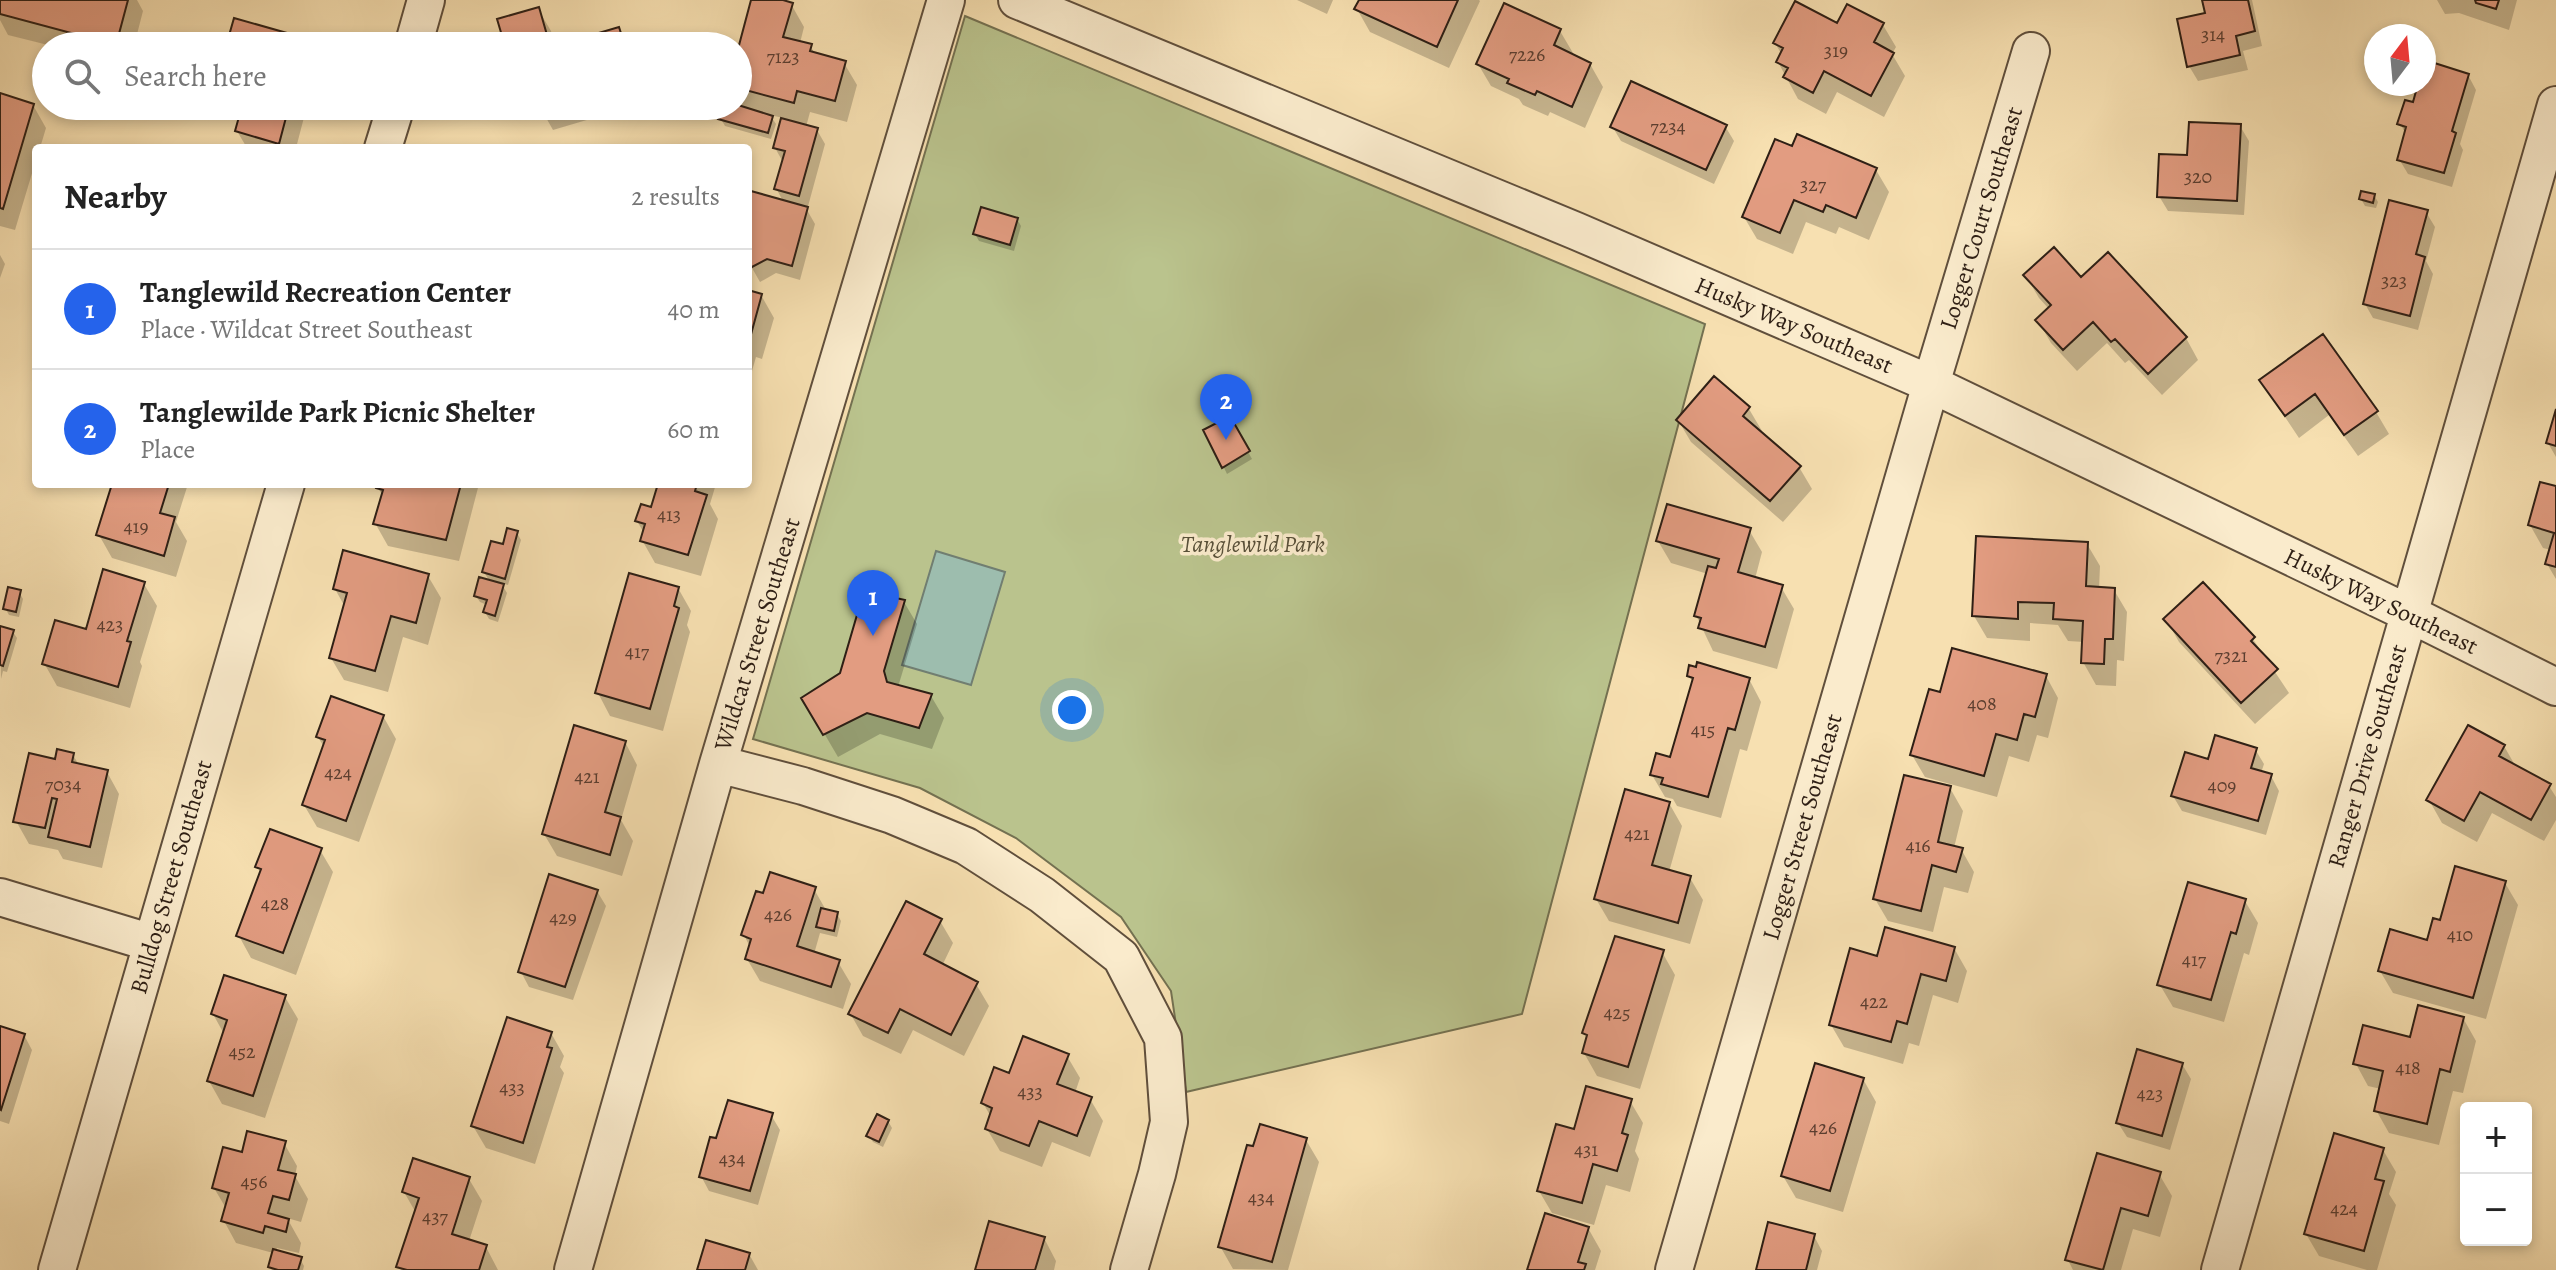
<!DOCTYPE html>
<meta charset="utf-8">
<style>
body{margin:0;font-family:Alegreya,serif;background:#f2f2f2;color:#222}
.controls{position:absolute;right:24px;bottom:24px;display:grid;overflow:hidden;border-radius:8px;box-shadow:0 4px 12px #0003}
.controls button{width:72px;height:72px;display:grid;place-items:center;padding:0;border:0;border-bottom:2px solid #e0e0e0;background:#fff;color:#222;font:40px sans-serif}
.compass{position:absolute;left:2364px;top:24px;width:72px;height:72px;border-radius:50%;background:#fff;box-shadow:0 4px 12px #0003;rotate:16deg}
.you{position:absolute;left:1072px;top:710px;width:28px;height:28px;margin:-20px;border:6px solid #fff;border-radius:50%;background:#1a73e8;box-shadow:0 0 0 12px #1a73e833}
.badge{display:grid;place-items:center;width:52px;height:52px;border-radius:50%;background:#2563eb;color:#fff;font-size:26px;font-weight:700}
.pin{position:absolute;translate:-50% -66px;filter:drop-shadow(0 2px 4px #0008)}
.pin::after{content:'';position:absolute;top:42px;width:28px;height:24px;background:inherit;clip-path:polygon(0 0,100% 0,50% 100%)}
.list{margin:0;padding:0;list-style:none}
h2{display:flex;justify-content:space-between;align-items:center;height:104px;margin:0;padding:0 32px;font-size:34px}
h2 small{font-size:26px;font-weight:400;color:#767676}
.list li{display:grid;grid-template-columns:52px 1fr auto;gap:24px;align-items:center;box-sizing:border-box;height:120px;padding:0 32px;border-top:2px solid #e0e0e0}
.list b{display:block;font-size:30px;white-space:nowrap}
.list p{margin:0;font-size:26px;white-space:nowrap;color:#767676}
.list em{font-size:26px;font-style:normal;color:#767676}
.icon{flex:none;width:44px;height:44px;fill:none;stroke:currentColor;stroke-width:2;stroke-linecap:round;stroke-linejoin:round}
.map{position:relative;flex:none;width:2556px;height:1270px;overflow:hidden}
.search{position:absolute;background:#fff;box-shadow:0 4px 12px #0003;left:32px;top:32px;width:720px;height:88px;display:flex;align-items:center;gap:20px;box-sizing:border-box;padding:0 28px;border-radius:44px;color:#767676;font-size:30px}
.panel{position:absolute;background:#fff;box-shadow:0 4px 12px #0003;left:32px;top:144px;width:720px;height:344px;border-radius:8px}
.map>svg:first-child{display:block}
.green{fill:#bac38d;stroke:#747151;stroke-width:2}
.water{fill:#9dbdae;stroke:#717e71;stroke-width:2}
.shadow{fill:#0003}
.building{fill:#e29c81;stroke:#2e1f15;stroke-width:2}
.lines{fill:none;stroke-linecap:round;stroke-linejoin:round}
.minor-casing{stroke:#604f3c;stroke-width:40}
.minor{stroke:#faebcc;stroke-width:36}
.labels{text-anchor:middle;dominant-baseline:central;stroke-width:7;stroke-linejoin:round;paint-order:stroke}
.number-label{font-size:20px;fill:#5b3e30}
.street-label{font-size:24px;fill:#2e1f15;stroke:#faebcc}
.park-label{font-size:24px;font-style:italic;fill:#585039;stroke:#faebcc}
</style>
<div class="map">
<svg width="2556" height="1270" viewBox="0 0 2556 1270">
<rect width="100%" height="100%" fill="#f7e0b1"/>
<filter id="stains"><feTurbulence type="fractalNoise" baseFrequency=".0025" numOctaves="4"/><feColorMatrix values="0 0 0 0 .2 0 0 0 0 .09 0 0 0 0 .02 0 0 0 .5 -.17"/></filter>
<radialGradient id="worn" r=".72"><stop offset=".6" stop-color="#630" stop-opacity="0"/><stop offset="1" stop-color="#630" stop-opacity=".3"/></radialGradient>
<!-- green -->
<path class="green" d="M965 16 1705 324 1522 1014 1186 1092 1171 991 1121 917 1016 838 920 788 753 739Z"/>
<!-- water -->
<path class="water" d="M936 551 1005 572 971 685 902 665Z"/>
<!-- shadow -->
<path class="shadow" d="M0 0H137L143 11 134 46H52L8 35 0 20Z
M753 0H776L791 4 804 27 800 43 810 46 816 55 844 63 857 85 847 122 810 112 806 127 817 130 825 144 807 210 815 224 800 280 776 273 760 282 748 261V210L753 194 784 203 776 188 783 162 775 148 783 118 770 115 776 124 771 139 725 126 721 119 744 109 738 98V57Z
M1297 0H1333L1327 14Z
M1361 0H1479L1480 1 1449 68 1370 32 1357 9Z
M2204 0H2252L2262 46 2243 51 2248 70 2198 81 2189 66 2207 14Z
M2437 0H2517L2509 30 2459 13 2445 14Z
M538 9 551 31 554 43 575 42 618 30 628 46H507Z
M1883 25 1896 47 1892 54 1905 76 1884 117 1837 92 1826 114 1798 99 1778 62 1782 55 1775 43 1838 26Z
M1560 31 1573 53 1571 56 1590 64 1603 87 1585 128 1550 112 1548 116 1523 105 1519 99 1491 86 1478 64Z
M2427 63 2468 75 2476 90 2460 144 2463 150 2452 187 2408 174 2399 159 2406 135 2400 123 2414 105 2421 84H2424Z
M0 96 33 105 46 128 40 148H36V160L15 230 0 226Z
M245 106H307L296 148H247L237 131Z
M530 106H634L553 130 540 107 532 110Z
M1612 126H1725L1734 141 1714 184 1621 141Z
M2240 126 2249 141 2244 215 2168 211 2159 196 2189 158Z
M1876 170 1889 192 1869 240 1839 227 1836 234 1806 222 1793 254 1757 239 1744 217Z
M2374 195 2378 202 2376 208 2365 206 2361 199Z
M2426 212 2435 227 2426 261 2433 274 2418 330 2373 318 2365 304Z
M1017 219 1021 226 1014 251 979 241 975 234Z
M0 255 5 264 0 278Z
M2026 276 2081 280 2186 338 2198 360 2162 395 2129 360 2125 363 2107 343 2077 371 2051 343 2038 321 2049 309 2039 298Z
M748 292 761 295 774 318 762 359 756 357 748 385Z
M2322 337 2376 412 2389 434 2358 456 2329 415 2299 438 2261 381Z
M1714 378 1749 409 1762 431 1760 433 1799 467 1812 489 1783 522 1691 442 1678 420Z
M2556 416V457L2548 443Z
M1230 419 1252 459 1227 474 1206 431Z
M114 484H188L176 522 187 541 176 577 112 558 99 535Z
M379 484H479L459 561 388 546 375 523 383 496 378 488Z
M656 484H716L710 504 718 519 701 576 655 563 642 540 644 533 637 521 652 509 659 490Z
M2556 489V579L2547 564 2551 550 2543 548 2530 525Z
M1749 530 1762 552 1755 579 1781 587 1794 609 1777 669 1713 651 1696 615 1708 574 1671 563 1658 541Z
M517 533 521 540 508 585 501 583 507 593 498 622 489 619 485 612 487 605 480 602 476 596 490 582 484 572Z
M2087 544 2100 566 2099 589 2114 590 2127 612 2124 661 2117 660 2116 686 2096 685 2083 662 2084 642 2068 641 2058 625 2030 623V641L1987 638 1974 616Z
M428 576 441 598 428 645 403 637 388 692 344 680 331 658 345 607 335 589Z
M144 584 157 606 140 662 142 666 130 708 57 686 44 663 87 631Z
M2203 585 2253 639 2289 693 2255 724 2179 642 2166 619Z
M678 588 691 611 687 625 690 632 663 731 610 716 598 693Z
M19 592 23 599 19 617 9 615 5 608Z
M904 602 917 624 898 687 931 696 944 718 932 749 880 734 838 757 804 699 842 675Z
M0 628 13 632 17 638 7 672 3 671 1 679Z
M1689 675 1749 679 1761 702 1747 751 1740 749 1721 818 1677 806 1673 799 1665 797 1652 775 1672 760 1694 684Z
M2046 676 2058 698 2048 738 2037 735 2029 762 2009 756 1997 797 1925 777 1912 755 1941 695Z
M383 716 396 739 359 842 317 827 304 805 324 747 318 737Z
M625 742 637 765 621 820 633 841 622 876 557 856 544 834Z
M2504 746 2516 767 2549 786 2556 797V820L2544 841 2492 813 2477 842 2442 823 2429 800Z
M2255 749 2264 764 2261 773 2271 776 2279 791 2266 835 2182 811 2173 796 2209 761Z
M73 755 79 765 107 772 119 794 102 868 63 859 58 850 29 844 16 821 56 761Z
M1950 788 1963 811 1954 848 1961 849 1974 872 1968 893 1944 887 1933 932 1888 921 1875 899Z
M1669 803 1682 826 1669 872 1690 878 1703 900 1690 944 1609 921 1596 899Z
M320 850 333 872 296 975 251 958 239 936 261 873 258 867Z
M2505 883 2518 905 2486 1019 2393 993 2380 971 2428 942Z
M814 889 827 912 837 914 841 921 837 937 820 933 814 954 838 962 851 984 843 1009 760 981 747 959 750 947 744 935 765 896Z
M597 891 606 906 573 1000 529 987 521 972Z
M2245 901 2258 923 2249 955 2244 953 2224 1022 2173 1007 2160 985Z
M940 921 953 943 942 966 976 984 989 1006 964 1056 913 1030 901 1054 863 1036 850 1013Z
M1954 948 1967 971 1958 1003 1933 995 1919 1046 1909 1043 1903 1064 1844 1047 1831 1025 1878 959Z
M1662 952 1675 975 1640 1089 1597 1076 1584 1053 1588 1040 1585 1033Z
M285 997 298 1019 265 1118 222 1104 209 1081 224 1034 213 1014Z
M2463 1018 2476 1041 2463 1093 2453 1091 2439 1145 2389 1133 2376 1110 2381 1089 2368 1086 2356 1064Z
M0 1028 24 1035 32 1050 9 1124 0 1121Z
M551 1033 564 1056 560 1067 564 1073 535 1164 486 1148 473 1126Z
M1067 1056 1080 1078 1075 1093 1090 1099 1103 1121 1090 1157 1052 1142 1042 1167 1000 1151 987 1129 991 1117 983 1103 1010 1076Z
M2182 1064 2191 1079 2170 1150 2127 1137 2118 1123Z
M1863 1079 1876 1102 1843 1212 1796 1198 1783 1176Z
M1630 1101 1643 1123 1635 1151 1639 1159 1630 1192 1606 1185 1594 1225 1552 1213 1539 1191 1575 1131Z
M771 1115 780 1130 758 1205 709 1191 701 1176 718 1141Z
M888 1121 892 1128 883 1147 873 1142 869 1136Z
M1306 1140 1319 1162 1288 1270 1233 1269 1220 1246Z
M284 1143 297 1166 295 1176 308 1199 301 1222 287 1218 301 1243 299 1253 277 1248 276 1252 300 1259 304 1266 303 1270H272L270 1267 273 1253 236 1243 224 1221 227 1210 214 1188 243 1155Z
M2383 1150 2396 1172 2389 1194 2396 1205 2377 1270H2367L2319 1256 2306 1234Z
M2098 1155 2159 1174 2172 1196 2160 1237 2133 1229 2121 1270H2073L2068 1260Z
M469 1179 482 1201 469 1241 486 1247 498 1270H401L399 1266 416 1213 404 1192Z
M1588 1228 1601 1251 1595 1270H1529Z
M1814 1236 1822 1251 1817 1270H1758Z
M1044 1238 1056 1261 1054 1270H977Z
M749 1254 758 1270H699Z"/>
<!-- building -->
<path class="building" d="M0 0H128L116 45 0 14Z
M751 0H783L793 3 783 37 812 44 810 51 846 61 835 101 797 91 794 103 738 88V49Z
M1359 0H1458L1437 47 1354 9Z
M2202 0H2248L2255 31 2236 36 2240 55 2187 67 2177 19 2205 13Z
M2475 0H2499L2496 9 2476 3Z
M1795 1 1837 23 1847 4 1884 23 1874 42 1894 53 1871 96 1824 71 1813 93 1783 77 1788 68 1776 62 1783 48 1773 43Z
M1504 3 1561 29 1554 45 1591 63 1572 107 1537 91 1535 95 1507 83 1509 79 1476 64Z
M539 7 549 42 574 35 575 40 619 27 625 46H505L497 19Z
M234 18 287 33 285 41 304 46H226Z
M2425 60 2469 74 2452 131 2456 133 2444 173 2397 160 2406 127 2397 124 2405 100 2413 102 2418 84H2424Z
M1631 81 1727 125 1706 170 1610 127Z
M0 93 34 104 3 209 0 208Z
M738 105 773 116 768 133 718 119 723 106Z
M242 106H289L279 144 235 131Z
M781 118 818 128 799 196 774 189 785 151 773 148Z
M2189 122 2241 124 2237 201 2157 197 2159 154 2187 155Z
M1797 134 1877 168 1856 218 1826 205 1823 212 1794 200 1780 233 1742 217 1775 139 1792 146Z
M751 191 808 207 792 266 767 259 750 268 748 203Z
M2361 191 2375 194 2373 203 2359 199Z
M2389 200 2428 210 2416 254 2425 257 2410 316 2363 304Z
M981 207 1018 218 1010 245 973 234Z
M2054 247 2081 277 2108 252 2187 337 2148 374 2115 339 2111 342 2093 322 2063 350 2035 320 2051 305 2023 275Z
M748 290 762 294 750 338 748 337Z
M2323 334 2378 411 2344 435 2315 394 2285 416 2259 380Z
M1714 376 1750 407 1743 416 1801 466 1770 501 1676 420Z
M2556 409V446L2546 443Z
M1230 416 1250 451 1222 468 1203 430Z
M2540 482 2556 486V567L2545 564 2554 533 2528 525Z
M112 484H169L160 513 175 517 164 556 96 535Z
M377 484H461L446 540 373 524 383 490 376 488Z
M654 484H697L695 491 707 495 688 555 640 541 645 524 635 521 641 504 651 507 657 487Z
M1667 504 1751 528 1738 572 1783 585 1765 647 1698 628 1701 618 1694 616 1708 566 1716 568 1719 559 1656 541Z
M507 528 518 531 505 579 482 572 491 541 503 544Z
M1976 536 2088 542 2086 586 2115 588 2113 639H2105L2104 664 2081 663 2083 621 2053 619 2054 603 2018 602V619L1972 616Z
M343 550 429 574 416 623 391 616 375 671 329 658 347 593 333 589Z
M103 569 145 582 127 641 131 642 118 687 42 664 55 620 86 629Z
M629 573 679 587 674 606 679 608 650 709 595 693Z
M479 577 504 584 495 616 483 612 487 600 474 596Z
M2203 582 2255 637 2251 641 2278 669 2241 703 2163 619Z
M8 587 21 590 16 612 3 609Z
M864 591 905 600 884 671 887 682 932 694 919 728 867 713 823 735 801 698 840 673Z
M0 626 14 630 3 666 0 665Z
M1952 648 2047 674 2035 717 2024 714 2017 740 1996 734 1984 776 1910 755 1929 689 1940 692Z
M1697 662 1750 678 1735 730 1728 728 1708 797 1661 784 1663 778 1650 775 1656 753 1670 757 1693 678 1687 676 1689 665 1696 667Z
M331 696 384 715 346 821 302 805 325 740 316 737Z
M574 725 626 741 605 812 621 817 610 855 542 834Z
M2468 725 2505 745 2499 756 2551 784 2531 820 2480 792 2464 821 2426 800Z
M2215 735 2257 748 2251 768 2272 774 2258 821 2171 796 2185 752 2208 759Z
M57 749 74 753 72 762 108 770 90 847 48 837 57 799 52 798 45 828 13 822 29 753 55 759Z
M1904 775 1951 786 1938 842 1963 848 1956 872 1932 865 1921 911 1873 899Z
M1625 789 1670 802 1652 865 1691 876 1678 923 1594 899Z
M270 829 322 848 283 953 236 936 261 869 255 867Z
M2455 866 2506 881 2473 998 2378 971 2390 929 2427 940 2433 918 2440 920Z
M770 872 816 887 797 946 840 960 831 987 745 959 751 939 741 935 756 891 763 893Z
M549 874 598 890 565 987 518 972Z
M2188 882 2246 899 2236 934 2231 932 2211 1000 2157 985Z
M906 901 942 919 924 954 978 982 951 1035 900 1009 888 1033 848 1014Z
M821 908 838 912 834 931 816 927Z
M1885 927 1955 947 1946 981 1921 974 1907 1024 1897 1021 1891 1042 1829 1025 1850 948 1877 956Z
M1615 936 1664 950 1628 1067 1582 1053 1587 1035 1582 1033Z
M224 975 286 995 253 1096 207 1081 227 1020 211 1014Z
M2418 1005 2464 1017 2450 1072 2440 1069 2427 1124 2374 1111 2383 1071 2353 1064 2363 1025 2410 1037Z
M507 1017 552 1032 547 1047 552 1048 523 1143 471 1126Z
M0 1026 25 1034 1 1110 0 1109Z
M1023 1036 1069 1054 1057 1084 1092 1097 1077 1136 1039 1121 1029 1146 985 1129 992 1108 981 1103 994 1067 1009 1073Z
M2137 1049 2183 1063 2162 1136 2116 1123Z
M1815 1063 1864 1078 1830 1191 1781 1176Z
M1586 1086 1632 1099 1622 1133 1628 1135 1617 1171 1593 1164 1582 1203 1537 1191 1556 1124 1574 1129Z
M728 1100 773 1113 750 1191 699 1177 710 1137 716 1138Z
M877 1114 889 1120 879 1142 866 1136Z
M1260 1124 1307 1138 1272 1262 1218 1247 1247 1145 1253 1146Z
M247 1131 286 1141 278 1170 296 1174 289 1200 273 1196 268 1213 289 1219 286 1232 265 1226 263 1233 221 1221 229 1193 212 1188 223 1147 242 1152Z
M2334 1133 2384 1148 2375 1179 2384 1181 2364 1251 2304 1234Z
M2097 1153 2161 1172 2148 1216 2121 1208 2103 1270 2065 1260Z
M413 1158 470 1177 452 1234 487 1245 479 1270H407L396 1267 419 1198 402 1192Z
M1545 1213 1589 1227 1578 1262 1586 1264 1584 1270H1527Z
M989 1221 1045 1237 1035 1270H975Z
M1768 1222 1815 1234 1806 1270H1756Z
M706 1240 750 1253 745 1270H697Z
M273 1249 302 1257 298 1270H278L268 1267Z"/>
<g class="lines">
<defs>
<path id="minor" d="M1017 0 1576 231 1931 384 2408 613 2556 687
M413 46 426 0
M383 148 396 106
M718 764 803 786 892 815 966 846 1042 895 1121 957 1163 1038 1169 1122 1157 1174 1129 1270
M0 897 152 943
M57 1270 286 484
M573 1270 718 764 946 0
M1674 1270 1931 384 2031 51
M2220 1270 2556 105"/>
</defs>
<!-- minor casing -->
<use href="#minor" class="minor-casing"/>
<!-- minor -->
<use href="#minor" class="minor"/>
</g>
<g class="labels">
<!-- number labels -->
<g class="number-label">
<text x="2213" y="34">314</text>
<text x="1836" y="50">319</text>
<text x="1527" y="54">7226</text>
<text x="783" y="56">7123</text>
<text x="1668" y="126">7234</text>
<text x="2198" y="176">320</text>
<text x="1813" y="184">327</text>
<text x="2394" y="280">323</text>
<text x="669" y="514">413</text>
<text x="136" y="526">419</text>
<text x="110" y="624">423</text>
<text x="637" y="651">417</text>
<text x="2231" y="655">7321</text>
<text x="1982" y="703">408</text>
<text x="1703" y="729">415</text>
<text x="338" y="772">424</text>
<text x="587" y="776">421</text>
<text x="63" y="784">7034</text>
<text x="2222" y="785">409</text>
<text x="1637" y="833">421</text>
<text x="1918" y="845">416</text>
<text x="275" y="903">428</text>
<text x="778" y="914">426</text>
<text x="563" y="917">429</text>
<text x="2460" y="934">410</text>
<text x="2194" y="959">417</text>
<text x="1874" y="1001">422</text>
<text x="1617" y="1012">425</text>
<text x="242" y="1051">452</text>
<text x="2408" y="1067">418</text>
<text x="512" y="1087">433</text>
<text x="1030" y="1091">433</text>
<text x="2150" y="1093">423</text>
<text x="1823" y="1127">426</text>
<text x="1586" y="1149">431</text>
<text x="732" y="1158">434</text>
<text x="254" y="1181">456</text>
<text x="1261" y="1197">434</text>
<text x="2344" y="1208">424</text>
<text x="435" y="1216">437</text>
</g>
<!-- street labels -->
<g class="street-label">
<text transform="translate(1981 218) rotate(-73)">Logger Court Southeast</text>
<text transform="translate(1794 325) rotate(23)">Husky Way Southeast</text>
<text transform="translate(2381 601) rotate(26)">Husky Way Southeast</text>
<text transform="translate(757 634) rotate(-73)">Wildcat Street Southeast</text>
<text transform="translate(2367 756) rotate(-74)">Ranger Drive Southeast</text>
<text transform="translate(1802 827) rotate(-74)">Logger Street Southeast</text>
<text transform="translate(171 877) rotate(-74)">Bulldog Street Southeast</text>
</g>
<!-- park labels -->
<g class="park-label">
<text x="1253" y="544">Tanglewild Park</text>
</g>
</g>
<rect width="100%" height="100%" filter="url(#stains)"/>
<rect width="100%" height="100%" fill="url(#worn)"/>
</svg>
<div class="controls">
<button>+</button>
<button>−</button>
</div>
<svg class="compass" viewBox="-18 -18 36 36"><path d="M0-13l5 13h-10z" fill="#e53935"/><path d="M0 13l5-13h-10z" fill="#767676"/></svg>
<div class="you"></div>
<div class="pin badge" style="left:873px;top:636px">1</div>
<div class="pin badge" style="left:1226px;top:440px">2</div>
<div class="search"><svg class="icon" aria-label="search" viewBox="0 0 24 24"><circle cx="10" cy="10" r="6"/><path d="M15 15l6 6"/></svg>Search here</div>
<section class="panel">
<h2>Nearby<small>2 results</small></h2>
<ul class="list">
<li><span class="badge">1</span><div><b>Tanglewild Recreation Center</b><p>Place · Wildcat Street Southeast</p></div><em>40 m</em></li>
<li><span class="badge">2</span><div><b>Tanglewilde Park Picnic Shelter</b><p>Place</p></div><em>60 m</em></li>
</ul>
</section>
</div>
